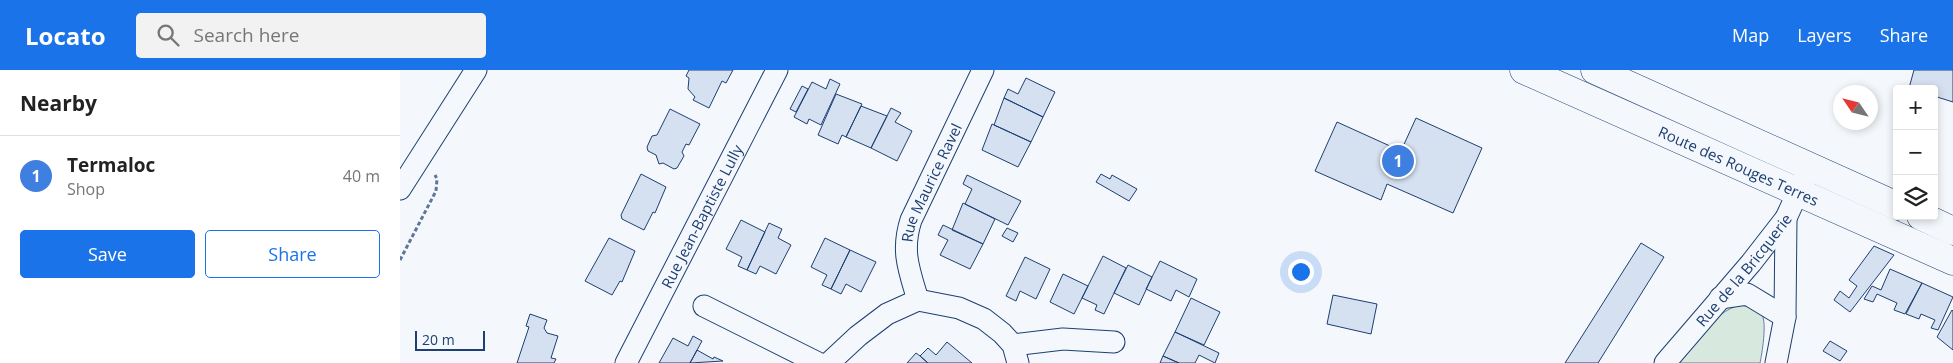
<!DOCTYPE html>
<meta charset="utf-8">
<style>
body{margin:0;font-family:"Open Sans",sans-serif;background:#f2f2f2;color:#222}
.controls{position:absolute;right:15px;top:15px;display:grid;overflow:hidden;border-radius:5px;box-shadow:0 2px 8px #0003}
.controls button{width:45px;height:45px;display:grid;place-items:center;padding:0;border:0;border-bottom:1px solid #e0e0e0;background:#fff;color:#222;font:25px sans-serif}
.compass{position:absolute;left:1433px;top:15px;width:45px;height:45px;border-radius:50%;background:#fff;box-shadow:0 2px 8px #0003;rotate:305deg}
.scale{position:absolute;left:15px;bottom:12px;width:70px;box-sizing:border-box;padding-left:5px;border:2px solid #1d3f73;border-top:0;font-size:14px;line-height:18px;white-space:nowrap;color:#1d3f73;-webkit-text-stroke:4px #f4f7fb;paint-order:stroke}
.you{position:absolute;left:900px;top:201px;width:18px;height:18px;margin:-12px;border:4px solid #fff;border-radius:50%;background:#1a73e8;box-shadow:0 0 0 8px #1a73e833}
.badge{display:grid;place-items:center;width:32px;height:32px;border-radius:50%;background:#1a73e8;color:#fff;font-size:16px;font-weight:700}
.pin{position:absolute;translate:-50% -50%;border:2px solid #fff;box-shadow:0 1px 5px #0006}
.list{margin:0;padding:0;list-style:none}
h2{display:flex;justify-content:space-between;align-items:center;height:65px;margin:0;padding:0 20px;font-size:21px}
h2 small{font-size:16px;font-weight:400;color:#767676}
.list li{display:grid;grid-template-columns:32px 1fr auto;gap:15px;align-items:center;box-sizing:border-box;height:80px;padding:0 20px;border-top:1px solid #e0e0e0}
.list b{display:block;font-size:19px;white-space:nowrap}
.list p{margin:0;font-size:16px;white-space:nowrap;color:#767676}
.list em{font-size:16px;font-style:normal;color:#767676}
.actions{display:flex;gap:10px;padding:15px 20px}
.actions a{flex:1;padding:11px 0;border:1px solid #1a73e8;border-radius:5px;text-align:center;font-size:18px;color:#1a73e8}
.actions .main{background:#1a73e8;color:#fff}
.icon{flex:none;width:28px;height:28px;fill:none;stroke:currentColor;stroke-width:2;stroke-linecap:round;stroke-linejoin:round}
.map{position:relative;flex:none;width:1553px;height:293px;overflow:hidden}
header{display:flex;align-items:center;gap:30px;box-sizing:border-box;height:70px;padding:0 25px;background:#1a73e8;color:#fff}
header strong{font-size:24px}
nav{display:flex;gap:28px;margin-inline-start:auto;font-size:18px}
.search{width:350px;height:45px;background:#f2f2f2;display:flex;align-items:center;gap:12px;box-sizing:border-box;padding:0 18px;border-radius:5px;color:#767676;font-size:19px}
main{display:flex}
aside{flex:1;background:#fff}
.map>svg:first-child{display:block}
.green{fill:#d7e8df;stroke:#687fa3}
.building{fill:#d5e0f0;stroke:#1d3f73}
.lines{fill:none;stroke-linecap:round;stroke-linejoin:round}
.minor-casing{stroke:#1d3f73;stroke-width:23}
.primary-casing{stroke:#1d3f73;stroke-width:29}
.path{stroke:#5e769c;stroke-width:3;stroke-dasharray:4 2.5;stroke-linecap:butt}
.minor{stroke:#f4f7fb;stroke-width:21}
.primary{stroke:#f4f7fb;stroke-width:28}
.labels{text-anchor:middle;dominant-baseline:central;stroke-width:4;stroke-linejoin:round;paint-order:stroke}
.street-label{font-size:15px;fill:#1d3f73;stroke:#f4f7fb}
</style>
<header>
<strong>Locato</strong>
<div class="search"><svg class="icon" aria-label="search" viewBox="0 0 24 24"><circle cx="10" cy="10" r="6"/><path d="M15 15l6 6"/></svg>Search here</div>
<nav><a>Map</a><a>Layers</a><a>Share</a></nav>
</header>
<main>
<aside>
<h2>Nearby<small></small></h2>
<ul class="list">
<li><span class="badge" style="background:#3f7fe0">1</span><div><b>Termaloc</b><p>Shop</p></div><em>40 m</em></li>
</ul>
<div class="actions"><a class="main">Save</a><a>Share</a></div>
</aside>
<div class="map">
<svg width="1553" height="293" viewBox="0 0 1553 293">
<rect width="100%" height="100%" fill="#f4f7fb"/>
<!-- green -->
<path class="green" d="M1340 235C1347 236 1357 239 1362 245 1367 253 1362 284 1360 293H1278C1296 272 1313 242 1340 235Z"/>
<!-- building -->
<path class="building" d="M289 0H333L326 13 322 11 309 38 293 30 295 27 288 19 289 8 286 6Z
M1514 0H1553V32L1534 26V19L1509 18Z
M626 8 655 22 643 47 604 28 608 19 618 24Z
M430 9 440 14 421 55 409 49 407 54 394 47 412 12 426 19Z
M402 16 408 19 396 42 390 39Z
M436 24 462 34 446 67 442 65 438 74 418 65Z
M604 28 643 47 631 72 594 55Z
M461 36 487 46 471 78 446 67Z
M491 38 501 43 495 52 512 61 497 91 471 78Z
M270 39 300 54 289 75 286 74 282 82 284 86 277 98 274 99 263 93 259 94 256 85 248 81 247 77 252 66 257 65Z
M1016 48 1082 78 1053 143 987 114 981 130 915 101 937 52 1001 81Z
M592 54 631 72 618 97 582 80Z
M241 104 266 117 255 143 253 142 244 160 222 149 221 145Z
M701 104 710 109 712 105 737 119 729 131 696 112Z
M567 105 621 131 608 155 565 134 572 119 563 114Z
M563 133 595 149 583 174 552 160Z
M341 150 365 162 347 200 338 196 342 187 326 179Z
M369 153 382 159 378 168 391 175 376 204 360 196 356 204 347 200Z
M543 155 583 174 570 199 540 185 548 170 538 165Z
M607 158 618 163 613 172 602 166Z
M209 168 235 181 222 212 220 211 212 225 185 211Z
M425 168 450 180 431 219 422 215 427 205 411 197Z
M1241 173 1264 187 1198 293H1165Z
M1474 176 1494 185 1450 242 1434 230 1440 221 1449 228 1457 216 1449 210Z
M450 180 476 192 461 222 446 214 441 224 431 219Z
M703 186 726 198 704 244 695 240 697 235 682 228Z
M625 187 650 199 636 229 620 221 616 231 606 226Z
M760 191 797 209 789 227 776 220 771 231 746 219Z
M728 195 752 207 739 235 714 223Z
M1490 199 1522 213 1505 244 1494 240 1497 233 1477 224 1473 232 1464 229 1472 216 1481 220Z
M663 204 688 216 674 244 650 232Z
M1522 213 1553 227 1538 260 1531 258 1535 250 1521 244 1519 249 1506 244Z
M933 225 977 234 971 264 927 254Z
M791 228 820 242 804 275 775 262Z
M1552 240 1553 241V280L1537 267Z
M130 244 147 250 144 258 147 263 158 266 151 288 156 289 154 293H117L129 257 126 256Z
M775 262 819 283 815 293 799 285 795 293H779L763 286Z
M293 266 302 271 290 293H259L273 268 288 276Z
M1430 271 1447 281 1440 291 1423 281Z
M547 272 572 293H528L520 286 528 278 536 285Z
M297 280 313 289 314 287 323 291 290 293Z
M516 283 520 286 528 293H507Z
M763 286 779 293H760Z"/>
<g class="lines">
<defs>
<g id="minor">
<path d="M0 119 76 0"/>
<path d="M1320 228 1347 224 1385 247"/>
<path id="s1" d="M518 230C509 200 501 181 511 150L583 0"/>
<path d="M304 236 418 293"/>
<path d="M613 275 663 269 714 272"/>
<path id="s2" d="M226 293 377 0"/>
<path d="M429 293 458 266 487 244 518 230 559 238 584 249 602 263 613 275 618 293"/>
<path id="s3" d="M1265 293 1351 193 1386 148 1404 109"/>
<path d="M1376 293 1385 247 1386 148"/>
</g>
<g id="primary">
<path id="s4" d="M1124 0 1553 191"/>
<path d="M1195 0 1497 136"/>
<path d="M1521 146 1553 161"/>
</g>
</defs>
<!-- minor casing -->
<use href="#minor" class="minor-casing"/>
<!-- primary casing -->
<use href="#primary" class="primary-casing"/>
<!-- path -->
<path class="path" d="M0 190 36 121 37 109 35 105"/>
<!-- minor -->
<use href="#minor" class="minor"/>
<!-- primary -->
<use href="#primary" class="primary"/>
</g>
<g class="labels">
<!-- street labels -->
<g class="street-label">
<text stroke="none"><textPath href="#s4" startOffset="235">Route des Rouges Terres</textPath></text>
<text stroke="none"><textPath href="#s1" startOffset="124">Rue Maurice Ravel</textPath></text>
<text stroke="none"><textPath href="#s2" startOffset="165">Rue Jean-Baptiste Lully</textPath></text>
<text stroke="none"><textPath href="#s3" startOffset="122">Rue de la Bricquerie</textPath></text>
</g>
</g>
</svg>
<div class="controls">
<button>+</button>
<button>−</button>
<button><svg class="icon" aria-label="layers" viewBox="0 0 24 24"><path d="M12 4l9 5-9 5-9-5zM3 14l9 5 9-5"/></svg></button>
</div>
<svg class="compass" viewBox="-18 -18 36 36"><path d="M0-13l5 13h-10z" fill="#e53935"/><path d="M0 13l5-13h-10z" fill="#767676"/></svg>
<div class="scale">20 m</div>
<div class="you"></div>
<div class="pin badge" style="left:998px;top:91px;background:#3f7fe0">1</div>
</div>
</main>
